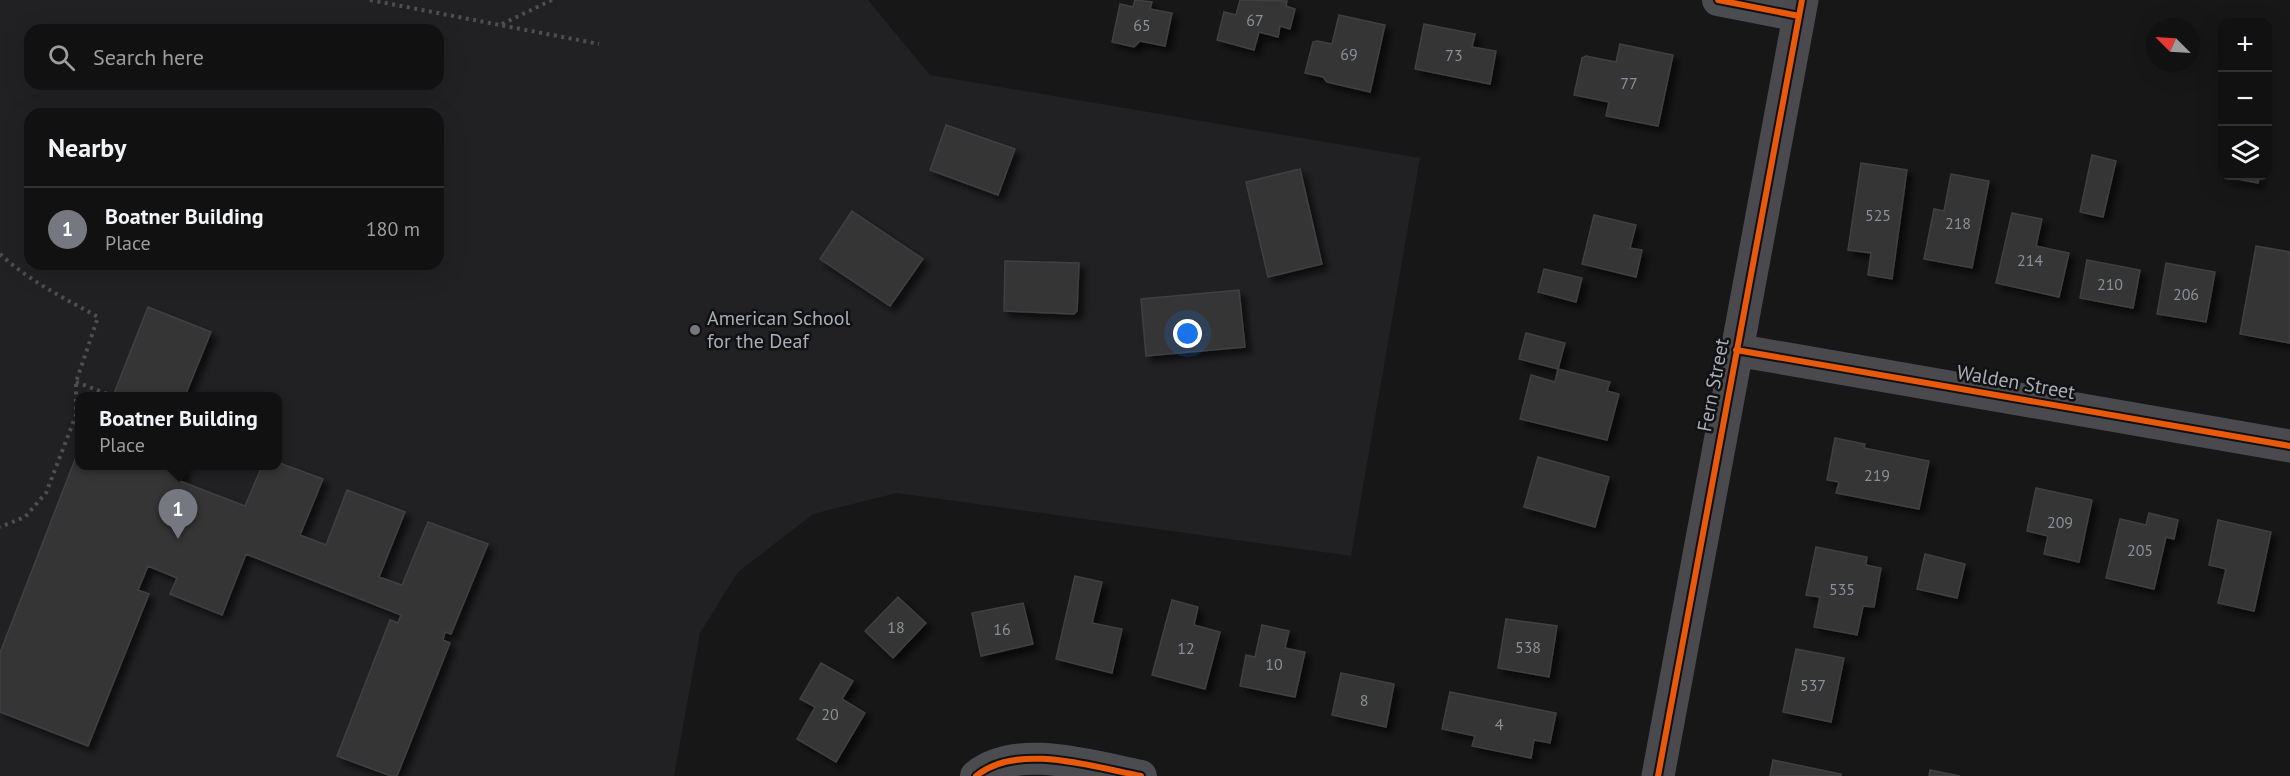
<!DOCTYPE html>
<meta charset="utf-8">
<style>
body{margin:0;font-family:"PT Sans",sans-serif;background:#1a1a1a;color:#f1f3f6}
.controls{position:absolute;right:18px;top:18px;display:grid;overflow:hidden;border-radius:12px;box-shadow:0 6px 24px #0002}
.controls button{width:54px;height:54px;display:grid;place-items:center;padding:0;border:0;border-bottom:2px solid #303131;background:#111;color:#f1f3f6;font:30px sans-serif}
.compass{position:absolute;left:2146px;top:18px;width:54px;height:54px;border-radius:50%;background:#111;box-shadow:0 6px 24px #0002;rotate:294deg}
.you{position:absolute;left:1188px;top:334px;width:21px;height:21px;margin:-15px;border:4px solid #fff;border-radius:50%;background:#1a73e8;box-shadow:0 0 0 9px #1a73e833}
.badge{display:grid;place-items:center;width:39px;height:39px;border-radius:50%;background:#757880;color:#fff;font-size:20px;font-weight:700}
.pin{position:absolute;translate:-50% -50px;filter:drop-shadow(0 2px 3px #0008)}
.pin::after{content:'';position:absolute;top:32px;width:21px;height:18px;background:inherit;clip-path:polygon(0 0,100% 0,50% 100%)}
.popup{position:absolute;left:75px;top:392px;width:207px;height:78px;box-sizing:border-box;display:grid;place-content:center;border-radius:12px;background:#111;filter:drop-shadow(0 2px 4px #0005);font-size:20px;white-space:nowrap;color:#9c9d9f}
.popup b{font-size:22px;color:#f1f3f6}
.popup::after{content:'';position:absolute;left:50%;top:100%;margin-left:-12px;border:12px solid transparent;border-top-color:#111}
.list{margin:0;padding:0;list-style:none}
h2{display:flex;justify-content:space-between;align-items:center;height:78px;margin:0;padding:0 24px;font-size:26px}
h2 small{font-size:20px;font-weight:400;color:#9c9d9f}
.list li{display:grid;grid-template-columns:39px 1fr auto;gap:18px;align-items:center;box-sizing:border-box;height:84px;padding:0 24px;border-top:2px solid #303131}
.list b{display:block;font-size:22px;white-space:nowrap}
.list p{margin:0;font-size:20px;white-space:nowrap;color:#9c9d9f}
.list em{font-size:20px;font-style:normal;color:#9c9d9f}
.icon{flex:none;width:33px;height:33px;fill:none;stroke:currentColor;stroke-width:2;stroke-linecap:round;stroke-linejoin:round}
.map{position:relative;flex:none;width:2290px;height:776px;overflow:hidden}
.search{position:absolute;background:#111;box-shadow:0 6px 24px #0002;left:24px;top:24px;width:420px;height:66px;display:flex;align-items:center;gap:15px;box-sizing:border-box;padding:0 21px;border-radius:18px;color:#9c9d9f;font-size:22px}
.panel{position:absolute;background:#111;box-shadow:0 6px 24px #0002;left:24px;top:108px;width:420px;height:162px;border-radius:18px}
.map>svg:first-child{display:block}
.built{fill:#212123;fill-rule:evenodd}
.building{fill:#353536;stroke:#3f4043;stroke-width:1.5;filter:url(#shadow)}
.lines{fill:none;stroke-linecap:round;stroke-linejoin:round}
.path{stroke:#4d4e52;stroke-width:4;stroke-dasharray:3 4.5;stroke-linecap:butt}
.street{stroke:#4b4c50;stroke-width:32}
.secondary{stroke:#4a4a4e;stroke-width:33}
.cycleway-casing{stroke:#111113;stroke-width:10}
.cycleway{stroke:#e8590c;stroke-width:6}
.poi-dot{fill:#757880;stroke:#111113;stroke-width:2}
.labels{text-anchor:middle;dominant-baseline:central;stroke-width:5;stroke-linejoin:round;paint-order:stroke}
.number-label{font-size:16px;fill:#8b8f98}
.poi-label{font-size:20px;fill:#a8adb8;stroke:#111113;text-anchor:start}
.street-label{font-size:20px;fill:#a8adb8;stroke:#111113}
</style>
<div class="map">
<svg width="2290" height="776" viewBox="0 0 2290 776">
<defs>
<filter id="shadow"><feDropShadow dx="5.5" dy="5.5" stdDeviation="3" flood-color="#0009"/></filter>
</defs>
<rect width="100%" height="100%" fill="#171717"/>
<!-- built -->
<path class="built" d="M0 0H868L930 75 1420 158 1351 556 897 493 813 514 738 572 700 633 674 776H0ZM30 30H438V84H30ZM30 114H438V264H30ZM79 396H277V466H79Z"/>
<!-- building -->
<path class="building" d="M1135 0 1152 2 1150 9 1172 13 1165 46 1140 41 1134 47 1112 42 1120 4 1133 7Z
M1240 0 1287 1 1286 6 1295 9 1290 29 1280 26 1278 37 1259 32 1254 50 1217 40 1224 12 1236 15Z
M1339 15 1385 25 1370 92 1327 82 1323 77 1305 73 1313 42 1317 41 1332 44Z
M1424 24 1475 34 1472 47 1496 51 1490 84 1415 69Z
M1620 44 1673 55 1658 126 1606 116 1609 102 1574 95 1582 58 1586 56 1616 62Z
M946 125 1015 149 998 195 930 170Z
M2092 155 2116 161 2103 217 2080 212Z
M1861 163 1907 170 1892 279 1868 275 1871 253 1848 250Z
M1300 169 1322 264 1268 277 1246 182Z
M2222 173V176H2259L2258 183 2222 176Z
M1951 174 1989 181 1972 268 1924 259 1934 209 1944 211Z
M852 211 923 259 890 306 820 259Z
M2012 213 2042 219 2036 246 2069 253 2059 297 1996 283Z
M1594 215 1636 225 1630 248 1642 250 1636 277 1582 264Z
M2256 246 2290 252V343L2240 334Z
M2087 260 2140 270 2133 308 2080 298Z
M1005 261 1079 263 1077 311 1074 314 1004 311Z
M2166 263 2215 272 2206 322 2157 314Z
M1544 269 1582 278 1576 302 1538 292Z
M1239 290 1245 347 1146 356 1141 299Z
M148 307 211 332 185 396H113Z
M1526 333 1565 343 1558 369 1519 359Z
M1558 369 1610 382 1607 391 1619 394 1607 440 1520 419 1531 375 1555 382Z
M1835 438 1865 444 1864 448 1929 461 1919 509 1836 493 1839 482 1827 480Z
M76 457 79 458V466H186L180 481 245 506 262 466H277V462L323 479 300 535 326 545 347 490 405 512 379 577 402 585 428 522 488 544 451 634 445 632 443 640 450 643 397 776H391L337 756 390 620 398 623 401 615 246 554 222 615 170 594 177 578 148 566 138 590 149 594 88 746 0 712V653Z
M1538 457 1609 477 1595 527 1524 507Z
M2036 488 2092 500 2079 562 2044 554 2048 536 2027 531Z
M2149 513 2178 520 2174 539 2166 537 2154 589 2106 578 2120 519 2146 525Z
M2218 520 2271 532 2254 611 2218 603 2226 569 2209 565Z
M1816 547 1867 557 1866 565 1881 568 1874 607 1863 606 1857 635 1814 627 1820 597 1806 595Z
M1925 554 1965 564 1957 598 1917 589Z
M1075 576 1102 582 1092 623 1122 629 1112 673 1056 659Z
M898 597 926 623 893 658 865 631Z
M1172 600 1198 607 1194 625 1220 632 1205 689 1152 675Z
M1023 603 1033 644 981 656 972 613Z
M1506 619 1557 626 1549 677 1498 668Z
M1262 625 1289 631 1285 648 1305 652 1295 697 1240 686 1246 655 1255 657Z
M1796 649 1844 658 1831 722 1783 712Z
M821 663 853 681 842 699 865 713 836 762 797 739 815 707 800 699Z
M1341 673 1394 684 1386 727 1332 715Z
M1450 692 1556 713 1550 743 1534 740 1531 758 1472 746 1475 736 1442 729Z
M1773 760 1841 774V776H1770Z
M1930 770 1960 776H1929Z"/>
<g class="lines">
<!-- path -->
<path class="path" d="M370 0 500 25
M552 0 500 25 599 44
M0 254C29 281 64 298 98 317L76 382V415L46 493 25 517 0 527
M76 382 113 396"/>
<!-- street -->
<path class="street" d="M1718 0 1799 16
M976 776C1017 742 1094 767 1141 776"/>
<!-- secondary -->
<path class="secondary" d="M1736 350 2290 446
M1658 776 1802 0"/>
<defs>
<path id="cycleway" d="M1718 0 1799 16
M1736 350 2290 446
M976 776C1017 742 1094 767 1141 776
M1658 776 1802 0"/>
</defs>
<!-- cycleway casing -->
<use href="#cycleway" class="cycleway-casing"/>
<!-- cycleway -->
<use href="#cycleway" class="cycleway"/>
</g>
<!-- markers -->
<circle class="poi-dot" cx="695" cy="330" r="6"/>
<g class="labels">
<!-- number labels -->
<g class="number-label">
<text x="1255" y="20">67</text>
<text x="1142" y="25">65</text>
<text x="1349" y="54">69</text>
<text x="1454" y="55">73</text>
<text x="1629" y="83">77</text>
<text x="1878" y="215">525</text>
<text x="1958" y="223">218</text>
<text x="2030" y="260">214</text>
<text x="2110" y="284">210</text>
<text x="2186" y="294">206</text>
<text x="1877" y="475">219</text>
<text x="2060" y="522">209</text>
<text x="2140" y="550">205</text>
<text x="1842" y="589">535</text>
<text x="896" y="627">18</text>
<text x="1002" y="629">16</text>
<text x="1528" y="647">538</text>
<text x="1186" y="648">12</text>
<text x="1274" y="664">10</text>
<text x="1813" y="685">537</text>
<text x="1364" y="700">8</text>
<text x="830" y="714">20</text>
<text x="1499" y="724">4</text>
</g>
<!-- poi labels -->
<g class="poi-label">
<text x="707" y="318">American School<tspan x="707" dy="23">for the Deaf</tspan></text>
</g>
<!-- street labels -->
<g class="street-label">
<text transform="translate(2016 382) rotate(10)">Walden Street</text>
<text transform="translate(1713 385) rotate(-79)">Fern Street</text>
</g>
</g>
</svg>
<div class="controls">
<button>+</button>
<button>−</button>
<button><svg class="icon" aria-label="layers" viewBox="0 0 24 24"><path d="M12 4l9 5-9 5-9-5zM3 14l9 5 9-5"/></svg></button>
</div>
<svg class="compass" viewBox="-18 -18 36 36"><path d="M0-13l5 13h-10z" fill="#e53935"/><path d="M0 13l5-13h-10z" fill="#9c9d9f"/></svg>
<div class="you"></div>
<div class="pin badge" style="left:178px;top:539px">1</div>
<div class="popup"><b>Boatner Building</b>Place</div>
<div class="search"><svg class="icon" aria-label="search" viewBox="0 0 24 24"><circle cx="10" cy="10" r="6"/><path d="M15 15l6 6"/></svg>Search here</div>
<section class="panel">
<h2>Nearby<small></small></h2>
<ul class="list">
<li><span class="badge">1</span><div><b>Boatner Building</b><p>Place</p></div><em>180 m</em></li>
</ul>
</section>
</div>
